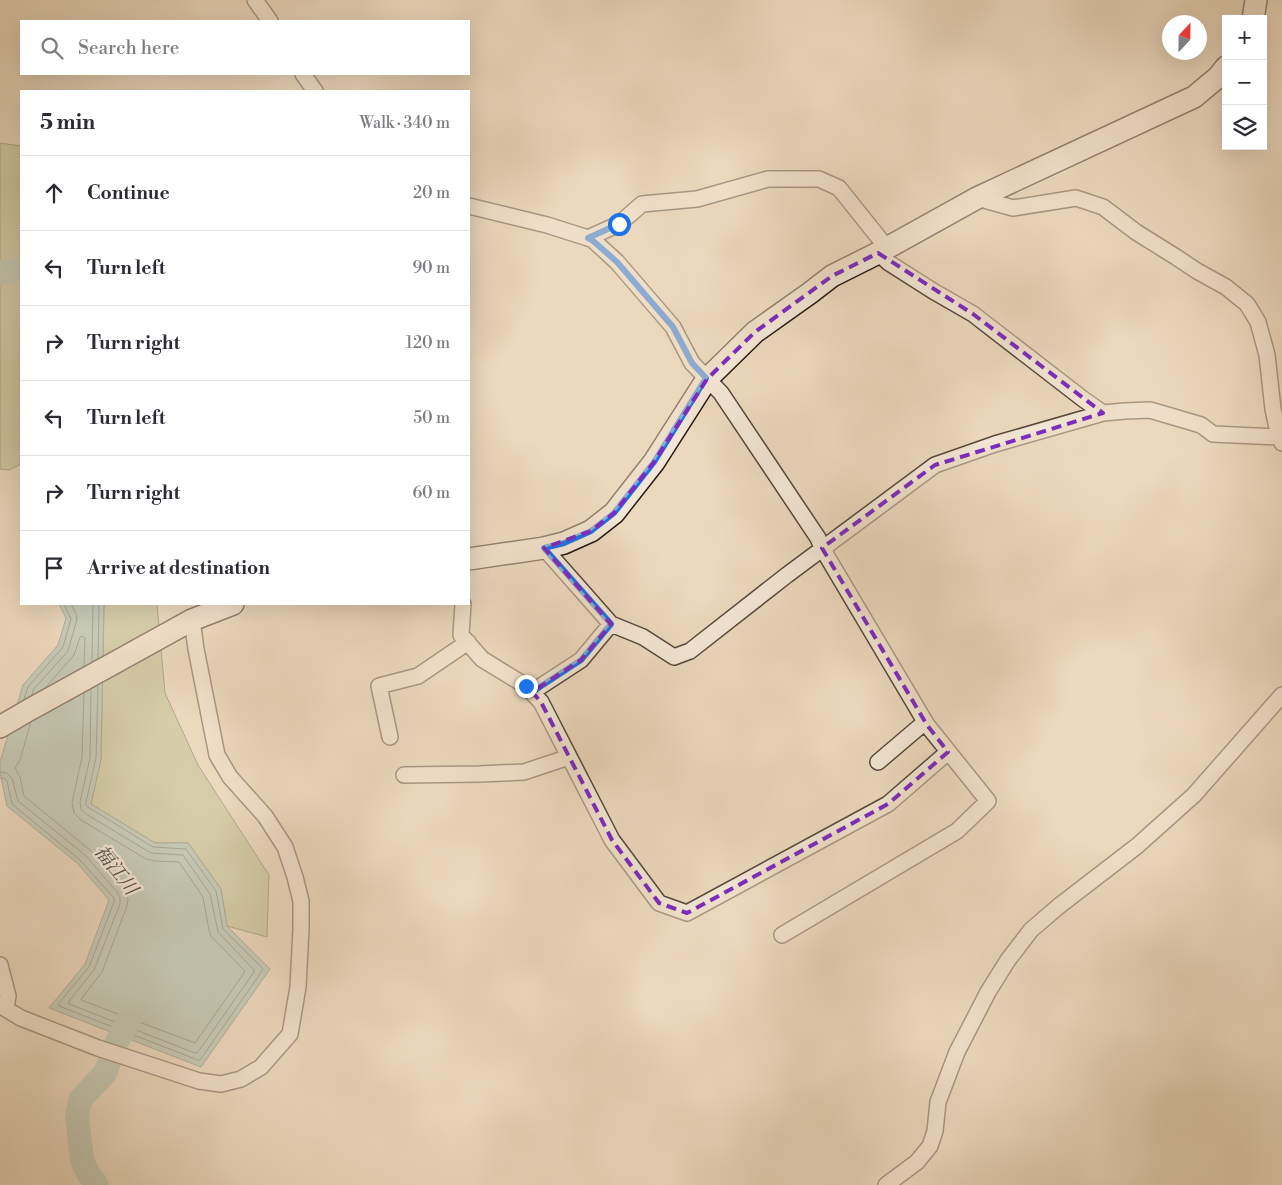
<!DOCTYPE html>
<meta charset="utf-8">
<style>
body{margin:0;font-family:"Libre Bodoni","Noto Serif JP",serif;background:#f7f7f7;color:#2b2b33}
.controls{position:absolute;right:15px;top:15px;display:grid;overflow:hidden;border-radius:0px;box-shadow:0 5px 20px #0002}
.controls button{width:45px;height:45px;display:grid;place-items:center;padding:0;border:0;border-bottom:1px solid #e1e1e2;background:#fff;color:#2b2b33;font:25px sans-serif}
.compass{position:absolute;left:1162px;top:15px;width:45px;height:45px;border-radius:50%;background:#fff;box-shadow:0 5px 20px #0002;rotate:22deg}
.stop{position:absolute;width:15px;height:15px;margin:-11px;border:4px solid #1a73e8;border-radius:50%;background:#fff}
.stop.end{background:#1a73e8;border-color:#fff;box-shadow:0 1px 5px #0008}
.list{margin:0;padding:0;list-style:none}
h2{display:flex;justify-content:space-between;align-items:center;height:65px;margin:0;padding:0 20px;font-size:21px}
h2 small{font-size:16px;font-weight:400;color:#7c7c81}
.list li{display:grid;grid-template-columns:32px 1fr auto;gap:15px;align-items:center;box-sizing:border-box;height:75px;padding:0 20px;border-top:1px solid #e1e1e2}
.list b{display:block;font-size:19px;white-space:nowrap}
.list em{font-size:16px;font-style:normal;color:#7c7c81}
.icon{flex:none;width:28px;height:28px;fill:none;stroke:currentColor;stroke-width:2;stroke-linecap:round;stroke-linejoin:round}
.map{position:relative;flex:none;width:1282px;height:1185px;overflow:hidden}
.search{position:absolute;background:#fff;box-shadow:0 5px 20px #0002;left:20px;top:20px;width:450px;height:55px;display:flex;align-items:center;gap:12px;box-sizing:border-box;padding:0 18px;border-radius:0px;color:#7c7c81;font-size:19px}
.panel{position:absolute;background:#fff;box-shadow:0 5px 20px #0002;left:20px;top:90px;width:450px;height:515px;border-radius:0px}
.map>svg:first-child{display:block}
.green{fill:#b9be90;stroke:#706b50}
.water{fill:#99baae;stroke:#6b796f}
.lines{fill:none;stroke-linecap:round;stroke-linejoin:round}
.shore{stroke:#60695f;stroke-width:1}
.river{stroke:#99baae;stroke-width:24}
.street-casing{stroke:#58483b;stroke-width:18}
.secondary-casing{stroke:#271810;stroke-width:24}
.street{stroke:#f3e6d4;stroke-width:15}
.secondary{stroke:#f3e6d4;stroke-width:21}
.route{stroke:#1a73e8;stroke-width:6}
.marked{fill:none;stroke:#7b2cbf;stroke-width:4;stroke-dasharray:10 6;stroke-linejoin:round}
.labels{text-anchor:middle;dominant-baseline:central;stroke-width:5;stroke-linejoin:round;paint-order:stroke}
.water-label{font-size:19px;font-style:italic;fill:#4f5147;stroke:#f3e6d4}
</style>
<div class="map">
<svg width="1282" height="1185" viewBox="0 0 1282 1185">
<rect width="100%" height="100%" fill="#ecd8bd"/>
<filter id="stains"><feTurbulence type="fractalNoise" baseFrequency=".004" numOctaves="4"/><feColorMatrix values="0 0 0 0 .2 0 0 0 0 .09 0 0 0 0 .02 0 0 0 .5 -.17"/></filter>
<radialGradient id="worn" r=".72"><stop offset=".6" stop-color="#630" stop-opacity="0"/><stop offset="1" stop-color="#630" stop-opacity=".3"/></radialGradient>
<!-- green -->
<path class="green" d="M0 143 21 146V260L16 265 21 269V464L9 470 0 469Z
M104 604H157L165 693 198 765 269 875 267 937 227 926 221 889 188 843H155L91 804 101 759Z"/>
<!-- water -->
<path class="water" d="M59 604H104L101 759 91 804 155 843H188L221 889 227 926 270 969 201 1067 49 1008 85 964 109 900 77 863 7 806 0 772V762L23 685 58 645 66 618Z"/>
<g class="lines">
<!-- shore -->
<path class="shore" d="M98 658 99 604
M92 662 93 604
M46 687 74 655 80 637 82 636 85 638 84 666
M32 695 33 690 68 651 77 619 76 614 71 604
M24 699 28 687 63 647 71 619 64 604
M31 722 20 760 15 768 20 777 24 796 91 851 125 889 128 899 127 906 102 972 82 998 81 1000 195 1043 244 973 245 971 211 936 209 930 203 897 179 862 154 861 146 859 81 820 74 813 72 803 82 757 84 693
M0 772 7 773 12 778 18 801 85 855 117 892 120 898V904L94 970 69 1001V1004L195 1053 198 1052 254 972V970L218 932 210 894 183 855 151 853 86 814 81 809 80 802 90 758 91 689
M0 778H4L7 781 12 804 80 860 114 898V902L89 967 59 1003V1006L198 1060H200L262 971 263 969 223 929 216 891 186 849 153 847 86 806V802L96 758 98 686"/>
<!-- river -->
<path class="river" d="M0 274 1 272 21 270
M97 1185 88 1173 82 1160 77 1117 80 1100 105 1073 116 1044 135 1008"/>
<defs>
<path id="street" d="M255 0 270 21
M303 74 315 91
M977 198 1013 208 1076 198 1103 207 1136 232 1176 257 1197 271 1226 287 1247 304 1258 322 1267 355 1273 409 1279 437 1282 443
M469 206 547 225 588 238 593 240 617 262 673 327 692 363 721 393 818 538 822 548 927 725 988 801 957 831 782 935
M588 238 619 224 642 204 697 199 768 179H819L839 188 887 248
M878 253 889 263 933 291 973 314 1083 399 1103 413
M544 548 611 624 643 637 674 657 690 651 787 575 935 465 995 444 1103 413 1125 411 1150 410 1201 425 1213 434 1279 437
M463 604 461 635 482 659 526 686 541 702 612 840 659 903 687 913 888 804 948 752
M532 692 581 660 611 624
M390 737 379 686 418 676 468 642
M878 762 925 722
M404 775 479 774 524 772 569 757
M0 965 8 996 6 1009 21 1018 98 1048 199 1081 221 1084 241 1079 261 1067 290 1034 298 987 301 929V901L295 877 285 847 265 816 230 777 217 755 196 649 192 620
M886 1185 917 1162 930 1146 935 1131 938 1102 957 1052 988 992 1008 960 1031 930 1059 906 1137 846 1194 795 1282 695"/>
<path id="secondary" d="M1253 19 1256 0
M469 559 544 548 564 543 591 531 614 513 654 462 707 379 755 332 810 293 832 276 878 253 977 198 1194 97 1218 77 1226 67
M0 727 29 710 192 620 233 604"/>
</defs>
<!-- street casing -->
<use href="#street" class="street-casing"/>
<!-- secondary casing -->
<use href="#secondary" class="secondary-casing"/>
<!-- street -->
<use href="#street" class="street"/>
<!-- secondary -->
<use href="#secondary" class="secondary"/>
</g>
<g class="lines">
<!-- route -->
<path class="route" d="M526 686 532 692 581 660 611 624 544 548 564 543 591 531 614 513 654 462 706 378 692 363 673 327 617 262 592 240 588 238 619 224"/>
</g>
<!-- marked area -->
<path d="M0 0H1282V1185H0ZM878 253 973 314 1103 413 935 465 822 548 927 725 948 752 888 804 687 913 659 903 612 840 541 702 532 692 581 660 611 624 544 548 591 531 614 513 654 462 707 379 755 332 832 276Z" fill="#ecd8bd" fill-opacity=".55" fill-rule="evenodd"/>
<path class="marked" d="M878 253 973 314 1103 413 935 465 822 548 927 725 948 752 888 804 687 913 659 903 612 840 541 702 532 692 581 660 611 624 544 548 591 531 614 513 654 462 707 379 755 332 832 276Z"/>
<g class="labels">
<!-- water labels -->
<g class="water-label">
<text transform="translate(116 870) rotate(52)">福江川</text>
</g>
</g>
<rect width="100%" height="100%" filter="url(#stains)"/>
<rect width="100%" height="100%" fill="url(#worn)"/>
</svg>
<div class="controls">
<button>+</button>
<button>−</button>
<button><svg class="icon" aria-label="layers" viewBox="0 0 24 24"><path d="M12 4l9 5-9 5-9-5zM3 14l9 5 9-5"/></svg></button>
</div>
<svg class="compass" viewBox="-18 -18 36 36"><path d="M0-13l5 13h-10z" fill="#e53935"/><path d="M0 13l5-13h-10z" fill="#7c7c81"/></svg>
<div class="stop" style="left:619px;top:224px"></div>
<div class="stop end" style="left:526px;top:686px"></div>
<div class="search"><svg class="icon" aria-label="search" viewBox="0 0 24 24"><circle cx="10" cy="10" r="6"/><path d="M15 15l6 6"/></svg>Search here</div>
<section class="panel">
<h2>5 min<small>Walk · 340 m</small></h2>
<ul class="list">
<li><svg class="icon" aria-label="ahead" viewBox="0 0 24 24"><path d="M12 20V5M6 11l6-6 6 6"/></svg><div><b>Continue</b></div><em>20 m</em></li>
<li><svg class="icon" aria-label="left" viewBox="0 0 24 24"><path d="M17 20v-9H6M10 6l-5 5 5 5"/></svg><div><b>Turn left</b></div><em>90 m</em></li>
<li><svg class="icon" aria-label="right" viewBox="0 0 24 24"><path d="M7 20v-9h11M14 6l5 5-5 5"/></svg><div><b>Turn right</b></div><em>120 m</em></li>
<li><svg class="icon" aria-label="left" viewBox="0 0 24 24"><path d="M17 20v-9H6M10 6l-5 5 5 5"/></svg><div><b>Turn left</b></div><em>50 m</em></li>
<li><svg class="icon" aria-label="right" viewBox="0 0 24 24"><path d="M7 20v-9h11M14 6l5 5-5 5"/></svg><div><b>Turn right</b></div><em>60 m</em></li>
<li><svg class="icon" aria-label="arrive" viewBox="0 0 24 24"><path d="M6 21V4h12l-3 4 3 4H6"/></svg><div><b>Arrive at destination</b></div></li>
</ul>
</section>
</div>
